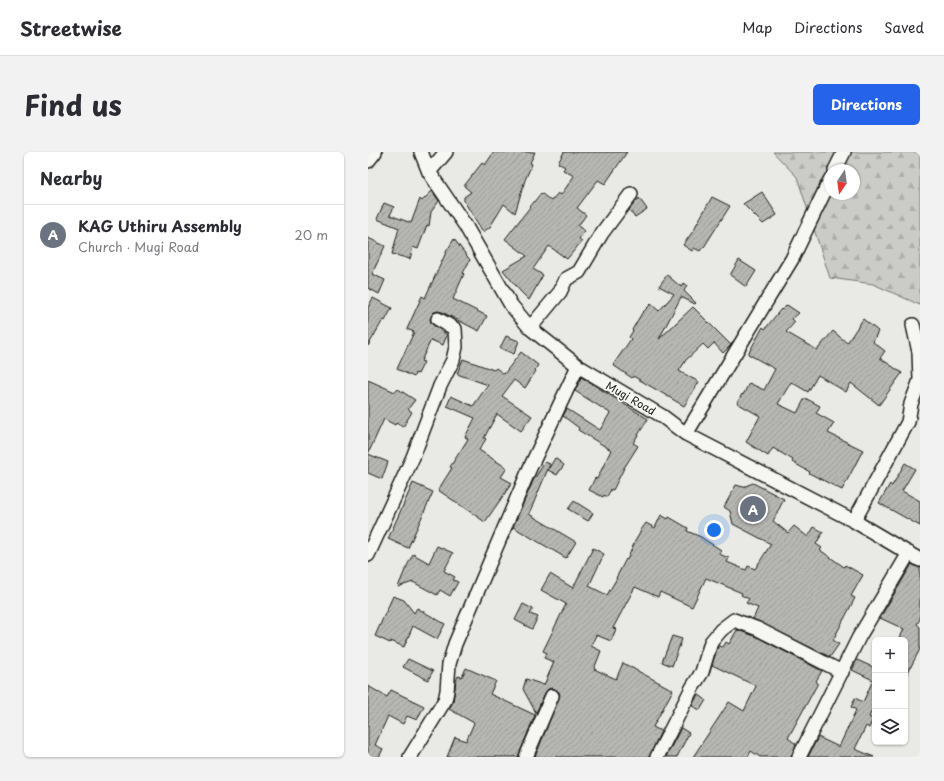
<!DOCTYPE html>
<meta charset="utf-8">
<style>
body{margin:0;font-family:"Playpen Sans",sans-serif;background:#f2f2f3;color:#2b2b33}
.controls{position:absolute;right:12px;bottom:12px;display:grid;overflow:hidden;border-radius:6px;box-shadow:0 1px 3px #0004}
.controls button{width:36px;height:36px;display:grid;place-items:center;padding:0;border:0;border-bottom:1px solid #e1e1e2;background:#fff;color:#2b2b33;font:20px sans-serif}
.compass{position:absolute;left:456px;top:12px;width:36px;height:36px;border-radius:50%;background:#fff;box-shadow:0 1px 3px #0004;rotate:193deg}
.you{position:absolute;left:346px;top:378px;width:14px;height:14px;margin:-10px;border:3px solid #fff;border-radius:50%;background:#1a73e8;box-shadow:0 0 0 6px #1a73e833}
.badge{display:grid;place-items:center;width:26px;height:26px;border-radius:50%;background:#2563eb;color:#fff;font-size:13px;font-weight:700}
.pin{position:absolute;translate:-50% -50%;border:2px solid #fff;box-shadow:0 1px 4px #0006}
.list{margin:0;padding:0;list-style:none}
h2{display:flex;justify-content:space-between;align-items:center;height:52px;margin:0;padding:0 16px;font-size:17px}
h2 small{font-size:13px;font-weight:400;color:#7c7c81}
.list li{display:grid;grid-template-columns:26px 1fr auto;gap:12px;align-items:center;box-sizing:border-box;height:60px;padding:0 16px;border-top:1px solid #e1e1e2}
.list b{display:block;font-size:15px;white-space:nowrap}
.list p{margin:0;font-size:13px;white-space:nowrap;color:#7c7c81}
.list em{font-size:13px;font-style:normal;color:#7c7c81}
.icon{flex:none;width:22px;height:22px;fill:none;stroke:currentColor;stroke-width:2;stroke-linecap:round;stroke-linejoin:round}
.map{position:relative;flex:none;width:552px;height:605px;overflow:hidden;border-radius:6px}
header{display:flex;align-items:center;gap:24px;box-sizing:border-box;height:56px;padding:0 20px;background:#fff;border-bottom:1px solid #e1e1e2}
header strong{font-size:19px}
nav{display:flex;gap:22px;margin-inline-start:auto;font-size:14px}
.intro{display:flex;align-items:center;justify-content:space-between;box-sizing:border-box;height:96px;padding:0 24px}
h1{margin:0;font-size:28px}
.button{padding:10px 18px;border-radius:6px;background:#2563eb;color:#fff;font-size:14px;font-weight:700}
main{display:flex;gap:24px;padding:0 24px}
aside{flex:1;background:#fff;border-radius:6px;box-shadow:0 1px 3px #0004}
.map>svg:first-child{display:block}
.forest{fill:url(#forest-firs);stroke:#747472;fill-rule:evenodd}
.building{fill:url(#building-hatch);stroke:#1c1c1c}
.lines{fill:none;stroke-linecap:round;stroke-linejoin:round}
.street-casing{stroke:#1c1c1c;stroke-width:16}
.street{stroke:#f6f6f2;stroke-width:13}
.labels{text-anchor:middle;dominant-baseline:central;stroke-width:3.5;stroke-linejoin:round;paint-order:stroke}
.street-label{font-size:11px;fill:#1c1c1c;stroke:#f6f6f2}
</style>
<header>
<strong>Streetwise</strong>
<nav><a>Map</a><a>Directions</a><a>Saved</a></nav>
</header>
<div class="intro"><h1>Find us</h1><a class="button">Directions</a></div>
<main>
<aside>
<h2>Nearby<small></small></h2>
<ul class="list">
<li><span class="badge" style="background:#6b7280">A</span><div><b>KAG Uthiru Assembly</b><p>Church · Mugi Road</p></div><em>20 m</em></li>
</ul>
</aside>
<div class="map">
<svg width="552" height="605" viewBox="0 0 552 605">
<defs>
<pattern id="forest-firs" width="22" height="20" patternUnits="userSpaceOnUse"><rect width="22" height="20" fill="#cbcbc7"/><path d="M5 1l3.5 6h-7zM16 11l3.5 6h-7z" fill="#aeaeaa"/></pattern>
<pattern id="building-hatch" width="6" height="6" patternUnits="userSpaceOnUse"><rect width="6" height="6" fill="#b6b6b3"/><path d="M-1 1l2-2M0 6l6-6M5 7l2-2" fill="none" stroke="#9c9c99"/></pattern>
</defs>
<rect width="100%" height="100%" fill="#e9e9e5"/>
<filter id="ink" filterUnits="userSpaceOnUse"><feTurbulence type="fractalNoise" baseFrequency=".025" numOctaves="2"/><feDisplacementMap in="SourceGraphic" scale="8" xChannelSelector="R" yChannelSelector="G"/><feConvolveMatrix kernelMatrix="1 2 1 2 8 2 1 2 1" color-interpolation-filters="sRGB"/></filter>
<g filter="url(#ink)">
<!-- forest -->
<path class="forest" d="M405 0H552V153L505 132 462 126 429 25ZM462 18H486V42H462Z"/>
<!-- building -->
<path class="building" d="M126 0H167L162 11 164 12 157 28 147 61 136 52 122 75 115 80 96 49V45L103 40 96 34 114 11 117 13Z
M196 0H259L237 32 230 28 209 56 218 63 210 74 217 79 211 87 214 89 199 107 181 94 165 117 175 123 161 148 152 139 135 118 159 104 137 87 173 41 183 49 190 41 193 43 206 24 195 18 197 15 190 11Z
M64 39 71 49 63 60 61 74 59 73 50 97 45 95 42 107 24 102 31 76 9 67 16 51 26 55 22 63 43 71 52 47 54 49Z
M394 40 409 63 395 72 375 52Z
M344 45 362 54 336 95H335L332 99 326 96 324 99 315 93 328 75H327Z
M271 46 279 57 267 65 261 58Z
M0 86 17 94 4 122 17 128 11 142 0 136Z
M86 87 102 108 95 121 96 122 85 147 119 164 111 179 74 160 70 159 66 160 62 167 63 171 79 183 75 193 63 188 53 209 56 210 50 222 47 221 46 225 29 217 46 180 39 177 54 144 57 146 80 96V97Z
M371 108 388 119 378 135 362 123Z
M299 123 313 135 316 131 319 133 316 139 328 151 327 152 313 145 291 187 325 155 363 193 355 201 346 191 340 197 335 192 318 208 311 219 331 230 316 254 265 224 264 226 245 213 263 187 261 185 265 179 264 178 274 161 283 152 291 159 306 142 291 134Z
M5 146 24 156 17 169 15 168 0 194V155Z
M419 153 431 161 424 167 427 170 418 180 449 198 465 179 479 191 495 167 510 179 505 190 517 199 512 206 534 221 511 253 483 231 478 240 450 223 440 240 423 230 410 252 429 261 437 246 452 254 448 261 466 271 460 281 495 298 474 338 441 321 442 320 424 310 425 308 405 296 400 304 378 290 392 264 369 251 374 242 375 243 381 231 396 238 407 217 380 202 395 175 397 177 413 157 414 158Z
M138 184 151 189 146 202 132 196Z
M153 200 170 213 167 218 168 219 157 236 146 228 134 244 164 264 153 279 129 262 116 286 118 287 111 298 139 316 133 325 144 331 117 370 70 338 84 316 82 315 100 287 97 285 107 266 79 254 83 244 105 254 120 233 89 222 95 207 126 218 128 216 136 222Z
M213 225 280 267 265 291 270 294 256 316 245 338 243 337 239 345 236 343 235 345 221 338 227 326 229 327 243 298 210 278 211 276 195 264 199 257 232 278 242 261 207 239Z
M0 228 27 240 30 237 47 248 40 257 44 260 35 275 28 271 27 273 16 267 0 302 20 310 14 327 0 321Z
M187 306 196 313 189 323 180 318Z
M177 310 182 312 161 362 208 390 198 406 145 375 165 329Z
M537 311 547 317 534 339 552 349V374L511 351 522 332 524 334Z
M45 331 65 340 40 396 20 387Z
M385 331 416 347 405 369 420 381 426 374 440 385 446 375 455 380 448 392 454 396 452 398 476 415 477 413 495 423 483 444 487 446 465 488 471 492 462 505 385 467 390 456 378 451 381 447 373 443 374 441 338 426 324 455 292 440 290 445 267 435 245 476 248 477 243 489 228 483 223 494 233 499 226 517 248 527 255 511 305 538 285 575 293 579 281 605H167L192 543 191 540 187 537 183 536 180 537 177 541 168 561 155 537 158 527 176 533 186 510 176 506 179 501 175 499 198 452 173 438 182 422 205 436 225 396 236 402 221 434 239 443 249 426H248L258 407 259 408 268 387 273 378 278 371 287 376 293 363 300 367 301 365 320 376 319 379 333 385 353 398 351 402 361 406 359 410 378 418 380 414 387 417 403 392 365 372 362 359 356 355 368 333 375 335Z
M206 349 225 361 220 369 200 357Z
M69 394 85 401 76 419 87 425 85 428 90 430 82 444 72 438 69 443 45 430 30 435 37 418 45 402 61 411Z
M544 412 552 416V467L549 472 552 475V497L537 526V488H531L536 477 512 466Z
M25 444 36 448 46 461 49 456 77 472 69 487 45 474 36 495 23 489 22 491 7 484Z
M155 452 165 457 162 462 170 465 164 477 147 468Z
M369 478 387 484 454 519 448 529 450 531 420 586 428 592 423 605H392L383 599 380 605H325L361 550 376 559 388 534 344 513 350 494 355 495 358 490 361 492Z
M304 484 314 487 304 514 294 510Z
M40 507 65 519 60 528 35 515Z
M489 508 507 516V552L501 565 505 567 501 576 498 574 487 597 506 605H440L450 585 471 595 488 558 483 555 487 546 495 550 505 528 484 518Z
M98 516 128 529 122 542 167 563 150 605H79L87 585 98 589 106 571 81 557 85 550 88 529 90 524 94 525Z
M0 534 19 545 23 538 56 554 49 568 39 564 35 572 20 564 7 593 15 597 11 605H0Z
M330 542 338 548 332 558 324 554Z
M313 576 321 581 309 605H298Z"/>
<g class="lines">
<defs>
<path id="street" d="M53 0 61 20 97 73 143 153 162 176 210 214 294 264 318 282 486 369 552 408
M0 9 7 0
M467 18 476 0
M61 20 78 0
M162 176 192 140 198 127 211 120 234 81 263 42
M318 282 424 107 462 28
M486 369 540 270 543 252 552 228 551 200 545 173
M0 403 45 305 72 234 85 208 88 195 87 177 70 167
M42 605 77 548 79 539 81 512 87 492 161 318 210 214
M158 605 184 544
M289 605 324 536 334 520 343 490 353 478 366 468 390 477 474 520
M431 605 491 485 541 401"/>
</defs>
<!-- street casing -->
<use href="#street" class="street-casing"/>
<!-- street -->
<use href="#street" class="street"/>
</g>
</g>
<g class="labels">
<!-- street labels -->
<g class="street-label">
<text transform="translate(263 246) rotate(30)">Mugi Road</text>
</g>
</g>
</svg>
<div class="controls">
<button>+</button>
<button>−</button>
<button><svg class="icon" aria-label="layers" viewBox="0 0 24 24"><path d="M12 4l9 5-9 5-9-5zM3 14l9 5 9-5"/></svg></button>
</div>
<svg class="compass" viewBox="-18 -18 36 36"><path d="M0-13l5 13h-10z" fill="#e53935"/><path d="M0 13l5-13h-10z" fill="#7c7c81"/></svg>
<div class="you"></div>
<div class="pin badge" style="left:385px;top:357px;background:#6b7280">A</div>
</div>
</main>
